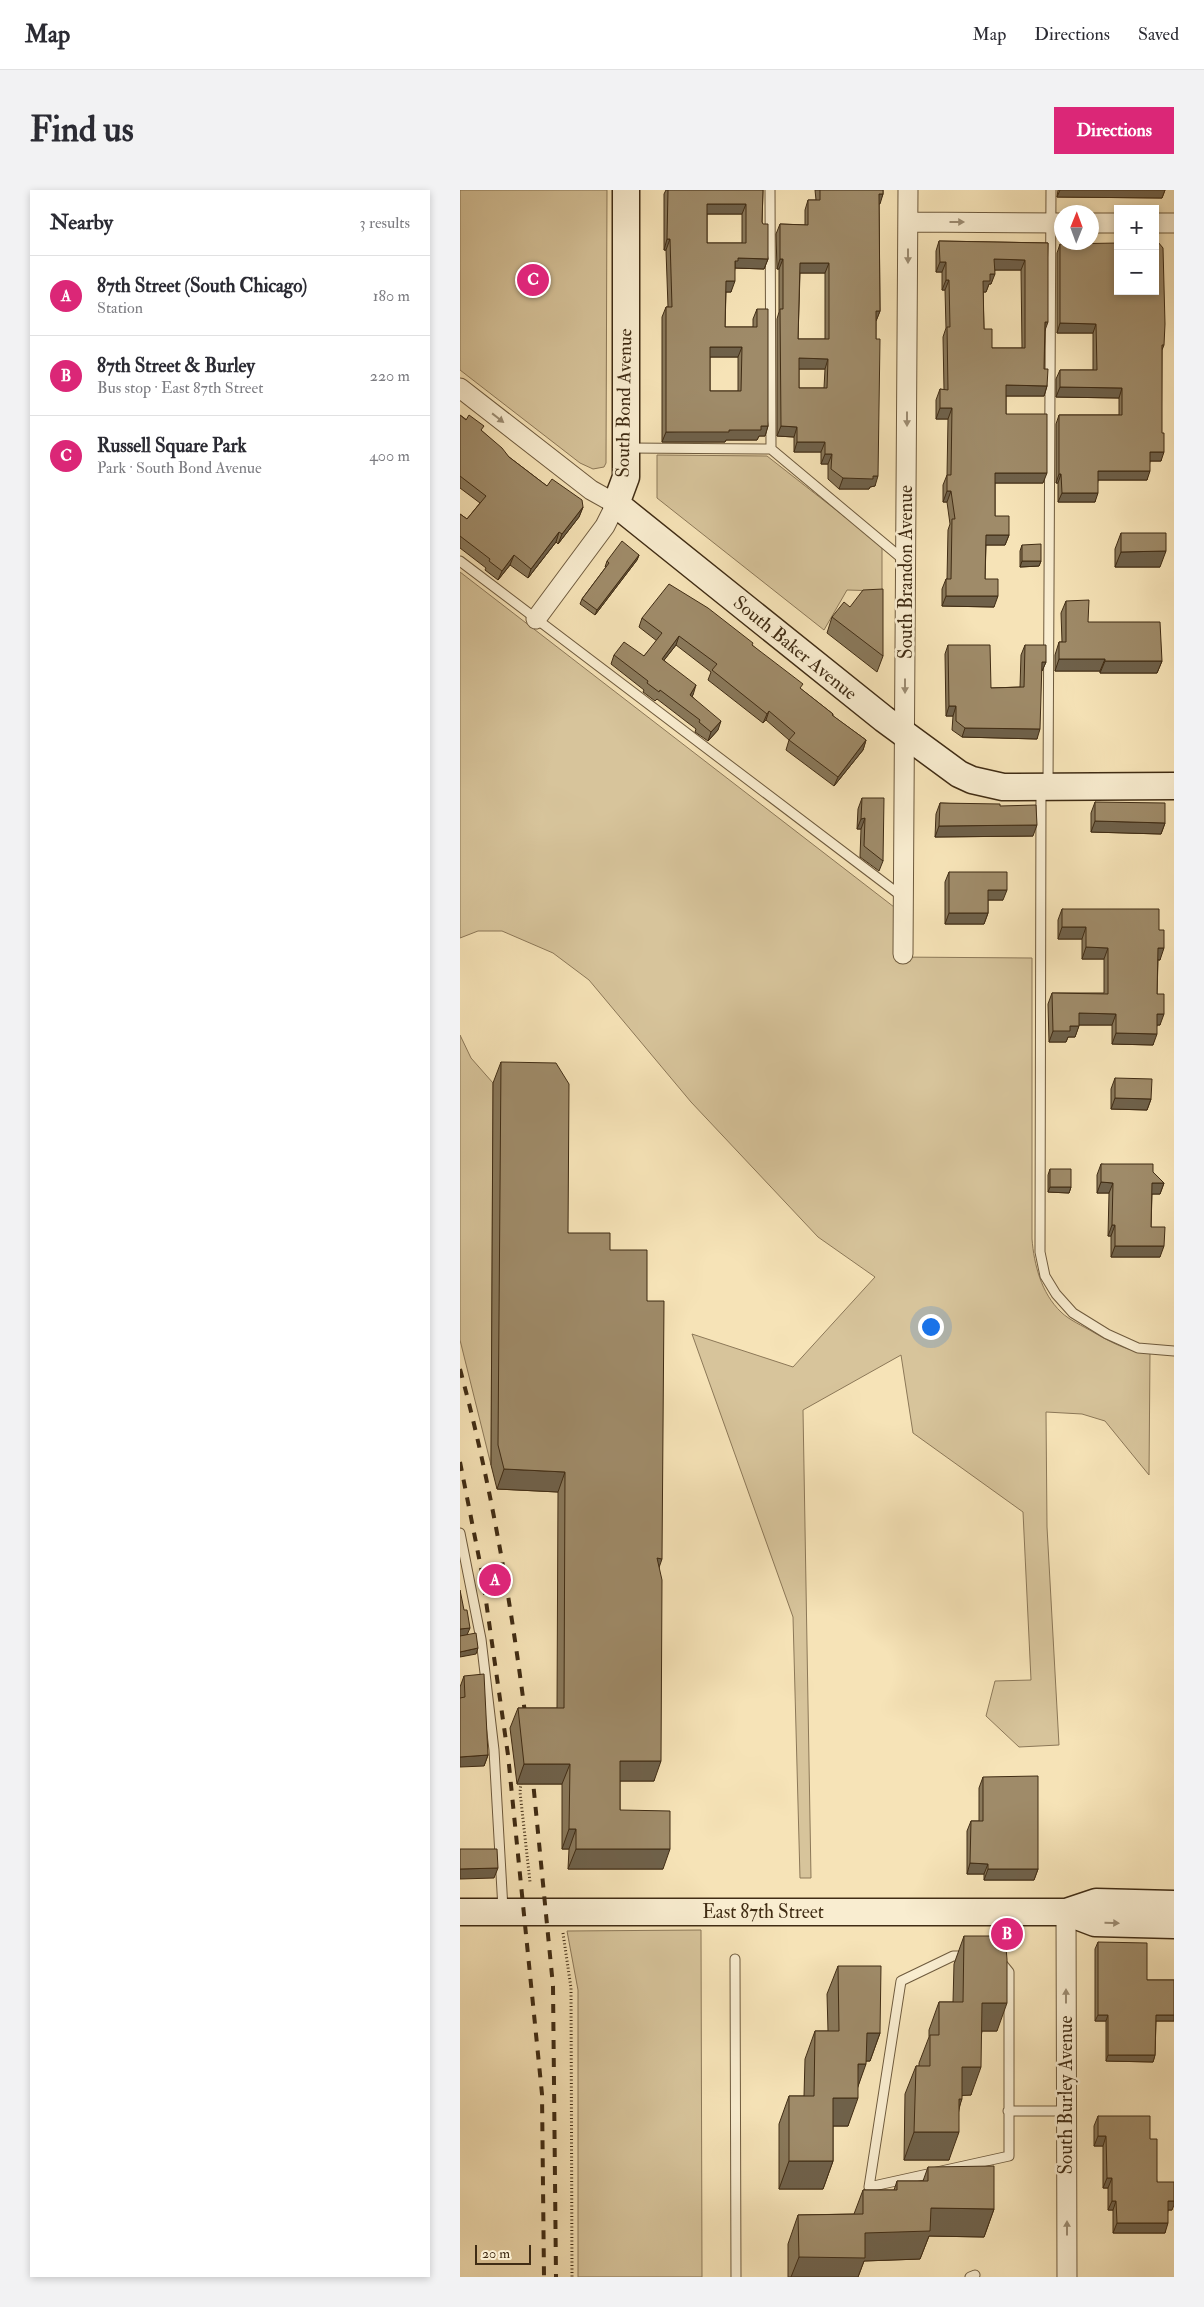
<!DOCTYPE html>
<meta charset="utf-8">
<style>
body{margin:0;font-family:"IM FELL Double Pica",serif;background:#f2f2f3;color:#2b2b33}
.controls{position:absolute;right:15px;top:15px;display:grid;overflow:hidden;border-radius:0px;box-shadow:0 2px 8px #0003}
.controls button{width:45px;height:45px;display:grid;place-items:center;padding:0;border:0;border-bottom:1px solid #e1e1e2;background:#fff;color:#2b2b33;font:25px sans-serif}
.compass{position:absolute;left:594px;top:15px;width:45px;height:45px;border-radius:50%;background:#fff;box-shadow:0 2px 8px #0003;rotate:1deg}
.scale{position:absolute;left:15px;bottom:12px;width:56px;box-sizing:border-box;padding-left:5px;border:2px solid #402c14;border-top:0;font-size:14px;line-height:18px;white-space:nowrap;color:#402c14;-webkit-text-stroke:4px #f9edd0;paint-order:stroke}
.you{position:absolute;left:470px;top:1136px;width:18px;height:18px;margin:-12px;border:4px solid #fff;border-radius:50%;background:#1a73e8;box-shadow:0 0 0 8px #1a73e833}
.badge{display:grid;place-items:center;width:32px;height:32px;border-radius:50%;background:#db2777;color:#fff;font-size:16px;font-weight:700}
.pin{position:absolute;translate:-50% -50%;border:2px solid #fff;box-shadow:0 1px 5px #0006}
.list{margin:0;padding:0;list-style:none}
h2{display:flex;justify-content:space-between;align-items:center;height:65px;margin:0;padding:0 20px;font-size:21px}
h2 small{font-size:16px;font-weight:400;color:#7c7c81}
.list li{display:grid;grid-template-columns:32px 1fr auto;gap:15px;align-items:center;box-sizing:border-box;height:80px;padding:0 20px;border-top:1px solid #e1e1e2}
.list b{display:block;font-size:19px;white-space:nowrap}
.list p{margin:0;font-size:16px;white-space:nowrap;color:#7c7c81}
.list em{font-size:16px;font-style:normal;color:#7c7c81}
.map{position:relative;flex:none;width:714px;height:2087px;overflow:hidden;border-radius:0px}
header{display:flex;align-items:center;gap:30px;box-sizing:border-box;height:70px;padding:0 25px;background:#fff;border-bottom:1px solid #e1e1e2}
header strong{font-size:24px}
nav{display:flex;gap:28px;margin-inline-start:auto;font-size:18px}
.intro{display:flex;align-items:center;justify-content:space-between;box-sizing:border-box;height:120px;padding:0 30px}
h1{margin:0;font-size:35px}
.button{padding:12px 22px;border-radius:0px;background:#db2777;color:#fff;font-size:18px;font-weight:700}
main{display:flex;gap:30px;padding:0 30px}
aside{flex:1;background:#fff;border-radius:0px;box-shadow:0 2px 8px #0003}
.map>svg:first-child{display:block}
.green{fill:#d7c49b;stroke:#8c7858}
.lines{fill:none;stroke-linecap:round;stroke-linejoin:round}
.lane-casing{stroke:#6e5a3d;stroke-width:11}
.street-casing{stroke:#6e5a3d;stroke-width:21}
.secondary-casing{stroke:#402c14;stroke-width:29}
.path{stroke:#402c14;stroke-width:3;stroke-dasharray:1 2.5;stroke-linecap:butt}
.lane{stroke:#f9edd0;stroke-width:9}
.street{stroke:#f9edd0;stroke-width:19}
.secondary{stroke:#f9edd0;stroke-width:26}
.rail{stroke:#402c14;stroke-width:4;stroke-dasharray:9 9;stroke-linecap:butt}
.wall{fill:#89785a;stroke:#402c14;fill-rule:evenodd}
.shaded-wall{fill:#6f614a;stroke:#402c14}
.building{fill:#9f8b69;stroke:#402c14;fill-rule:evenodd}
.oneway{fill:#9c8c72}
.labels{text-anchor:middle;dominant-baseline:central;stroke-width:5;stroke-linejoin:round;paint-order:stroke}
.street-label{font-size:19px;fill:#402c14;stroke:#f9edd0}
</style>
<header>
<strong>Map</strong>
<nav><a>Map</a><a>Directions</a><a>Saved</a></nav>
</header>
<div class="intro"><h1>Find us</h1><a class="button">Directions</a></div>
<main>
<aside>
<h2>Nearby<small>3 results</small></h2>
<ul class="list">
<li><span class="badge">A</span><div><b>87th Street (South Chicago)</b><p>Station</p></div><em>180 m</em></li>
<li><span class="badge">B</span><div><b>87th Street &amp; Burley</b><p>Bus stop · East 87th Street</p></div><em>220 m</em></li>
<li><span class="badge">C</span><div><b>Russell Square Park</b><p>Park · South Bond Avenue</p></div><em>400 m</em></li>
</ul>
</aside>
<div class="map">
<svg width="714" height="2087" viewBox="0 0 714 2087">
<rect width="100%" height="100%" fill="#f6e3b7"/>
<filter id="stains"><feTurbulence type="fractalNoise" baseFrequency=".004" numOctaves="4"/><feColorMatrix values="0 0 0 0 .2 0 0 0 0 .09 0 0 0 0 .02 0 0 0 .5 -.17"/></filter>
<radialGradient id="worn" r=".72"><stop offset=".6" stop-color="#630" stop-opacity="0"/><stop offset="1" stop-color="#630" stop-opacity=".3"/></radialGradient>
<!-- green -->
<path class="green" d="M0 0H147L146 273 144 277 133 279 120 273 0 180Z
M197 265 307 266 422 356V401L387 400 364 440 197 308Z
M0 382 434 717V767L572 768V1049C574 1074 581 1103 601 1122 609 1130 623 1136 633 1142 652 1153 669 1162 690 1163L689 1285 645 1231 622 1224 586 1222 587 1337 599 1555 559 1557 526 1526 535 1491 571 1490 563 1322 453 1243 441 1165 343 1220 351 1688H340L333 1427 232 1144 333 1177 415 1087 358 1047 231 912 129 790 93 763 42 741H18L0 748Z
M0 845 11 868 33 893 31 1275 0 1150Z
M241 1740 242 2087H118V1800L107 1741Z"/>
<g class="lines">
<defs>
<path id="lane" d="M310 0 311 259
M169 258 311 259 445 371
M0 371 444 708
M588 595 591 0
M581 598 580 1062 585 1086 596 1104 613 1123 647 1144 678 1158 714 1161
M0 1343 21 1449 34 1560 43 1719
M493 1766H536L549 1782V1966L409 1997 441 1791Z
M275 1769 276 2087
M548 1921H606
M510 2087 515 2085"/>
<path id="street" d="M448 32 602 33
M632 33H658
M695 33H714
M0 198 131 300 156 314 145 336 76 429
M443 764 448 0
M606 1722 607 2087"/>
<path id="secondary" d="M166 0V287L156 314 424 529 499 584 512 590 543 597 714 596
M0 1722H606L635 1733 714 1735
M606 1722 636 1712 714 1714"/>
</defs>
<!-- lane casing -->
<use href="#lane" class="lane-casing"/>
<!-- street casing -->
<use href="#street" class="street-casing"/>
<!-- secondary casing -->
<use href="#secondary" class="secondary-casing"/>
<!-- path -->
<path class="path" d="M61 1593 60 1602 70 1692
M103 1743 111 1798 112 2087"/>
<!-- lane -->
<use href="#lane" class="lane"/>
<!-- street -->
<use href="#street" class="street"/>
<!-- secondary -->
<use href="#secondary" class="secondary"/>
<!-- rail -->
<path class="rail" d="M0 1179C31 1294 51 1412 66 1531
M0 1272 22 1383 48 1565 82 1904 84 2087
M72 1581 93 1796 96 2087"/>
</g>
<!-- wall -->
<path class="wall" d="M206 0H303L302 32 308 69 304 79 275 78 271 102H266L265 137H293V129L297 119 308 236 305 246H299L297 250H266L265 252H202V127L206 117H208L206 60H204V4ZM247 24H282V53H247ZM250 167H278V201H250Z
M355 0H423V4L419 14 420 121 416 131 415 296 410 297 409 299H379L368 289V274H361V262H334V247L317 246V129L319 122V79H317L316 44 320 34 345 35V20L348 10H356ZM340 83H365V149H338ZM339 179H365L364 198H339Z
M598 0H705L702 8 597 7Z
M479 51 588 53 585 141 584 179 587 196 584 206H546V224L583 293H535V326L549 345 545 355H526L525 389 534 417 482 416V399L486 389H487L488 340 490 334 487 312H483V295L487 285 488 229H476V210L480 199 484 200 483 147 486 138 485 100H482V82H476V61ZM535 80H561L562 158H532L524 139 523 102H526L529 94H531Z
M600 54 704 155 702 160 701 271H690L687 290H638L635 312H598V293H596V234L599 225H659V208L596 207V189L600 180H633V143H597V63Z
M0 225 22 241 49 267 87 296 123 317 119 327 98 354 96 352 68 388 50 375 38 390 25 380 26 378 0 358V324L7 329 20 313 0 298Z
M661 343 700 377H655V359Z
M562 355 581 371 579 376 560 377V361Z
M179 365 177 370 135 425 120 414 122 409 146 377H145L147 371Z
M606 411 628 432 702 471 697 483H640V481H595V465L599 452H602L601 423Z
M390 417 423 466 417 482 367 443 372 427Z
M182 428 292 455 341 499 373 524V526L406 550 403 560 374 596 326 560 329 550 306 530 303 533 248 490 251 482 216 455 204 470 233 505 232 506 258 540 248 551 235 542 236 539 197 509 195 511 183 502 184 500 151 474 154 465 184 466 197 451 179 437Z
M488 455 531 498 560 497 561 465 565 455 586 472 582 481H581L577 549 502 547 492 540 493 526H486L485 464Z
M402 608 423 671 419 681 400 667 401 639H397L398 619Z
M635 612 705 633 701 644 631 642V623Z
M480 613 540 616 573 646 475 647 476 624Z
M489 682 543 710H528V723L524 734H485V692Z
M602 719 699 740 700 770H698L697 804 700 835H697L693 855 652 854V835H619L615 847H608L606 852H589L588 814 592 803H644V769H622V749H598V730Z
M41 872 108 1043 150 1060 187 1111 199 1377 194 1591H160V1620L203 1679H108L109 1659H102V1594H57L50 1538 58 1518H97L98 1302 37 1299 31 1275 33 893Z
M655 888 691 909 687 920 651 919V899Z
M641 974 693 982 704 993 700 1004H692L691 1037 700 1067H651V1046H648L649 1003H637V985Z
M590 979 611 997 609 1003 588 1002V985Z
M4 1486 28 1565 24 1576 0 1508V1497Z
M523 1587 578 1679 574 1690H524V1684H507V1641L511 1631H519V1598Z
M504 1746 537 1841H522L511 1905H502L489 1970H444L445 1904 456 1876H459V1873L469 1847V1840L479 1812H493L494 1774Z
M638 1752 687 1790H714V1831H696L695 1865 693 1872 646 1871V1831H635V1759Z
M378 1776 420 1843 410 1871H406L398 1896 388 1936H373V1971L363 1999H319V1934L329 1906H344L345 1869 355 1841H368L367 1804Z
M638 1926 690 1949 697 1992 712 2020H708L705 2043H653V2020H648V1998H643V1956H634V1936Z
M468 1977 534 2019 524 2047 469 2046 460 2069 404 2071 398 2087H328V2054L338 2025 394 2024 403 2000H434L437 1991H463Z"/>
<!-- shaded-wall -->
<path class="shaded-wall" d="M600 0H705L702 8 597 7Z
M419 4H423L420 14H416Z
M247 14H286L282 24H243Z
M207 49H210L206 60H204Z
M278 68 308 69 304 79 275 78V71Z
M320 69H323L319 79H317Z
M534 69 565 70 561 80H530Z
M480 72H486L482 82H476Z
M340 73H369L365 83H336Z
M530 84H535L531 94H529L526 102H519L523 91Z
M486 90H489L485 100H482Z
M266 91H275L271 102H262Z
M416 121H420L416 131H412Z
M585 132H588L584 143Z
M600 133 636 134 633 143H597Z
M250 157H282L278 167H246Z
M339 168 368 169 365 179H335Z
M546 195 587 196 584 206H542Z
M600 197 662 198 659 208 596 207Z
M480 218H492L488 229H476Z
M301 236H308L305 246H299L297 250H266L265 252H202L206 242 269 240Z
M321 236 337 237 334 247 317 246Z
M337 252H365L361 262H334Z
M690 262H704L701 271H687Z
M365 264H372L368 274H361Z
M638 281H690L687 290H635Z
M535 283H587L583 293H531Z
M599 284H601L598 293H596Z
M413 286H418L415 296 410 297 409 299H379L383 288Z
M487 301H491L487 312H483Z
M602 303H638L635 312H598Z
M123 317 119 327 98 354 102 344Z
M99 342 96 352 68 388 71 379Z
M526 345H549L545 355H522Z
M706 361 700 377H655L661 362Z
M54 365 50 375 38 390 42 381Z
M179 365 177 370 135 425 137 420Z
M562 371H581L579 376 560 377Z
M486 406H538L534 417 482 416Z
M219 446 216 455 198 478 202 469Z
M599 469H645L640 481H595Z
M645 471H702L697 483H640Z
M582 472H586L582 481H578Z
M236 495 233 505 226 514 230 505Z
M489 516H496L493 526H486Z
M309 521 306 530 303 533 307 524Z
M261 531 258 540 248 551 251 542Z
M505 538 580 539 577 549 502 547Z
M406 550 403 560 374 596 378 587Z
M405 628 401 639H397L401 629Z
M635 631 705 633 701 644 631 642Z
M577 635 573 646 475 647 479 636Z
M528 700H547L543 710H524Z
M489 723H528L524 734H485Z
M602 737H626L622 749H598Z
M626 757 648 758 644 769H622Z
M698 758H704L700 770 694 769Z
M619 823 656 824 652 835H615Z
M697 824H704L700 835H693Z
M610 836H619L615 847H608L606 852H589L593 841Z
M656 843 697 844 693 855 652 854Z
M655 908 691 909 687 920 651 919Z
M641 992 653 993 649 1003H637Z
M692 993H704L700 1004H688Z
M590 997H611L609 1003 588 1002Z
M652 1035H655L651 1046H648Z
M655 1056H704L700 1067H651Z
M44 1279 105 1282 98 1302 37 1299Z
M197 1368 202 1369 195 1389Z
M10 1438 7 1445 0 1447V1439Z
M18 1458 16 1464 0 1467V1462Z
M28 1565 24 1576 0 1577V1567Z
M160 1571H201L194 1591H153Z
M64 1574H110L102 1594H57Z
M109 1639H116L109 1659H102Z
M116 1659H210L203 1679H108Z
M510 1673 528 1674 524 1684H507Z
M38 1678 34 1688 0 1689V1679Z
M528 1679H578L574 1690H524Z
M522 1813H547L537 1841H512Z
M638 1825H648L646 1831H635Z
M696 1825H714V1831H693Z
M407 1843H420L410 1871H397Z
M648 1865H695L693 1872 646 1871Z
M398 1874H406L396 1902Z
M502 1877H521L511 1905 492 1906Z
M373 1908H398L388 1936H363Z
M499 1909H502L492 1938Z
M454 1942H499L489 1970H444Z
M638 1946H646L643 1956H634Z
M329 1971H373L363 1999H319Z
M647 1988H652L648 1998H643Z
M652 2011H656L653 2020H648Z
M708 2011H714V2015L712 2020H705Z
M471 2018 534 2019 524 2047 469 2046 460 2069 404 2071 398 2087H331L339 2067 405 2043Z
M657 2033H708L705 2043H653Z"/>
<!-- building -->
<path class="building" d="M208 0H303L302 32 303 34H308V69L278 68V71H275V91H266L265 137H297V119H308V236H301V240H269V242H206V117H212L210 49H207ZM247 14H286V53H247ZM250 157H282L281 201H250Z
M360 0H423V4H419L420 121H416V149H420L418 286H413V289L383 288 371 279 372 264H365V252H337V237L321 236 320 119H323V69H320V34L348 35V10H360ZM340 73H369V149H338ZM339 168 368 169 367 198H339Z
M479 51 588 53V132H585L584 179H588L587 196 546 195V224H587V283H535V326H549V345H526L525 389H538V406H486V389H491L492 329H495L491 301H487V285H491L492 218H480V199L488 200 487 137H490L489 90H486V72H480ZM534 69 565 70V158H532V139H524L523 91H530V84H535Z
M695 52H698L703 58 705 134 704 155H702V243H704V262H690V281H638V303H602L601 284H599V225H662V198L600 197V180H637L636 134 600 133V54L658 53V101H695Z
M0 225 6 230 9 225 24 236 21 240 42 258 49 267 87 296 92 289 122 310 123 317 102 344 99 342 71 379 54 365 42 381 29 371 30 369 0 346V324L7 329 26 306 0 286Z
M661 343H706V361L661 362Z
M162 351 179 365 137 420 122 409 149 373 147 371Z
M581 354V371H562V355Z
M209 394 248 418 293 453 292 455 343 494 340 498 373 524 372 525 406 550 378 587 329 550 335 543 309 521 307 524 252 480 257 474 219 446 202 469 236 495 230 505 261 531 251 542 239 532 240 530 200 500 199 502 187 493 188 491 154 465 164 452 184 466 202 443 182 428Z
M423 399V466L372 427 384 412 390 417 403 400Z
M629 410 628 432H700L702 471H645V469H599V452H606V411Z
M488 455H530L531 498 564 497 565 455H586V472H582L580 539 505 538 496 531V516H489Z
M402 608H424L423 671 404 656 405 628 401 629Z
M635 612 705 613V633L635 631Z
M480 613 540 614V616L576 615 577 635 479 636Z
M489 682H547V700H528V723H489Z
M602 719H699V740H704V758H698L697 804H704V824H697V844L656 843V824L619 823V836H610V841H593L592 803 648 804V758L626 757V737H602Z
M41 872 96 873 109 894 108 1043H150V1060H187V1111H204L202 1369 197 1368 202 1390 201 1571H160V1620L210 1621V1659H116V1639H109L110 1574H64L58 1518H104L105 1282 44 1279 38 1255Z
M655 888 692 889 691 909 655 908Z
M641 974H693V982L704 993H692L691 1037H705L704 1056H655V1035H652L653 993 641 992Z
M590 979H611V997H590Z
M0 1400 4 1420H7L10 1438 0 1439Z
M16 1443 18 1458 0 1462V1446Z
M24 1484 28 1565 0 1567V1508L5 1507 4 1486Z
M578 1586V1679H528V1674L510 1673 511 1631H523V1587Z
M0 1659H37L38 1678 0 1679Z
M504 1746H545L547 1769V1813H522L521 1877H502V1909H499V1942H454L456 1876H470V1845H479V1812H503Z
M638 1752 687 1753V1790H714V1825H696L695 1865H648V1825H638Z
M378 1776H421L420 1843H407L406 1874H398V1908H373V1971H329V1906H354L355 1841H379Z
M638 1926H690V1949H697V1992H714V2011H708V2033H657L656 2011H652V1988H647L646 1946H638Z
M534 1976V2019L471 2018 470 2041 405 2043V2068L339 2067 338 2025 403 2024V2000H437V1991H468V1977Z"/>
<!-- one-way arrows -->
<defs><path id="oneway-solid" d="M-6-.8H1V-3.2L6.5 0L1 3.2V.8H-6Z" transform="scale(1.25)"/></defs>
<g class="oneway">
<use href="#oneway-solid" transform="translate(497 32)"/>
<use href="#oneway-solid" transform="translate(448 66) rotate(90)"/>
<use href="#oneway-solid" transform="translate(38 228) rotate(38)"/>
<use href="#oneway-solid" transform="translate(447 229) rotate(90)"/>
<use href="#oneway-solid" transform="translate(445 496) rotate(90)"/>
<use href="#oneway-solid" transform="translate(652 1733) rotate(2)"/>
<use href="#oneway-solid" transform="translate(606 1806) rotate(-90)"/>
<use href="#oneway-solid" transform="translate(607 2038) rotate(-90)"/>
</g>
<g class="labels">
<!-- street labels -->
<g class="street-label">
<text transform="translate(164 213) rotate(-89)">South Bond Avenue</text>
<text transform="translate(446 382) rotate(-90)">South Brandon Avenue</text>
<text transform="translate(335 458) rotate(39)">South Baker Avenue</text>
<text x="303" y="1722">East 87th Street</text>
<text transform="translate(606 1905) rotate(-90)">South Burley Avenue</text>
</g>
</g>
<rect width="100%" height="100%" filter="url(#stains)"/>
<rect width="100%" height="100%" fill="url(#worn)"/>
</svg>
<div class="controls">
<button>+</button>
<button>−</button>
</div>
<svg class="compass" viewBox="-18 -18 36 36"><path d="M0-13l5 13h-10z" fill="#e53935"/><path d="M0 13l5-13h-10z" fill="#7c7c81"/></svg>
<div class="scale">20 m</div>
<div class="you"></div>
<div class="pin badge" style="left:35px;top:1390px">A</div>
<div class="pin badge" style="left:547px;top:1744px">B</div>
<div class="pin badge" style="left:73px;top:90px">C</div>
</div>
</main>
